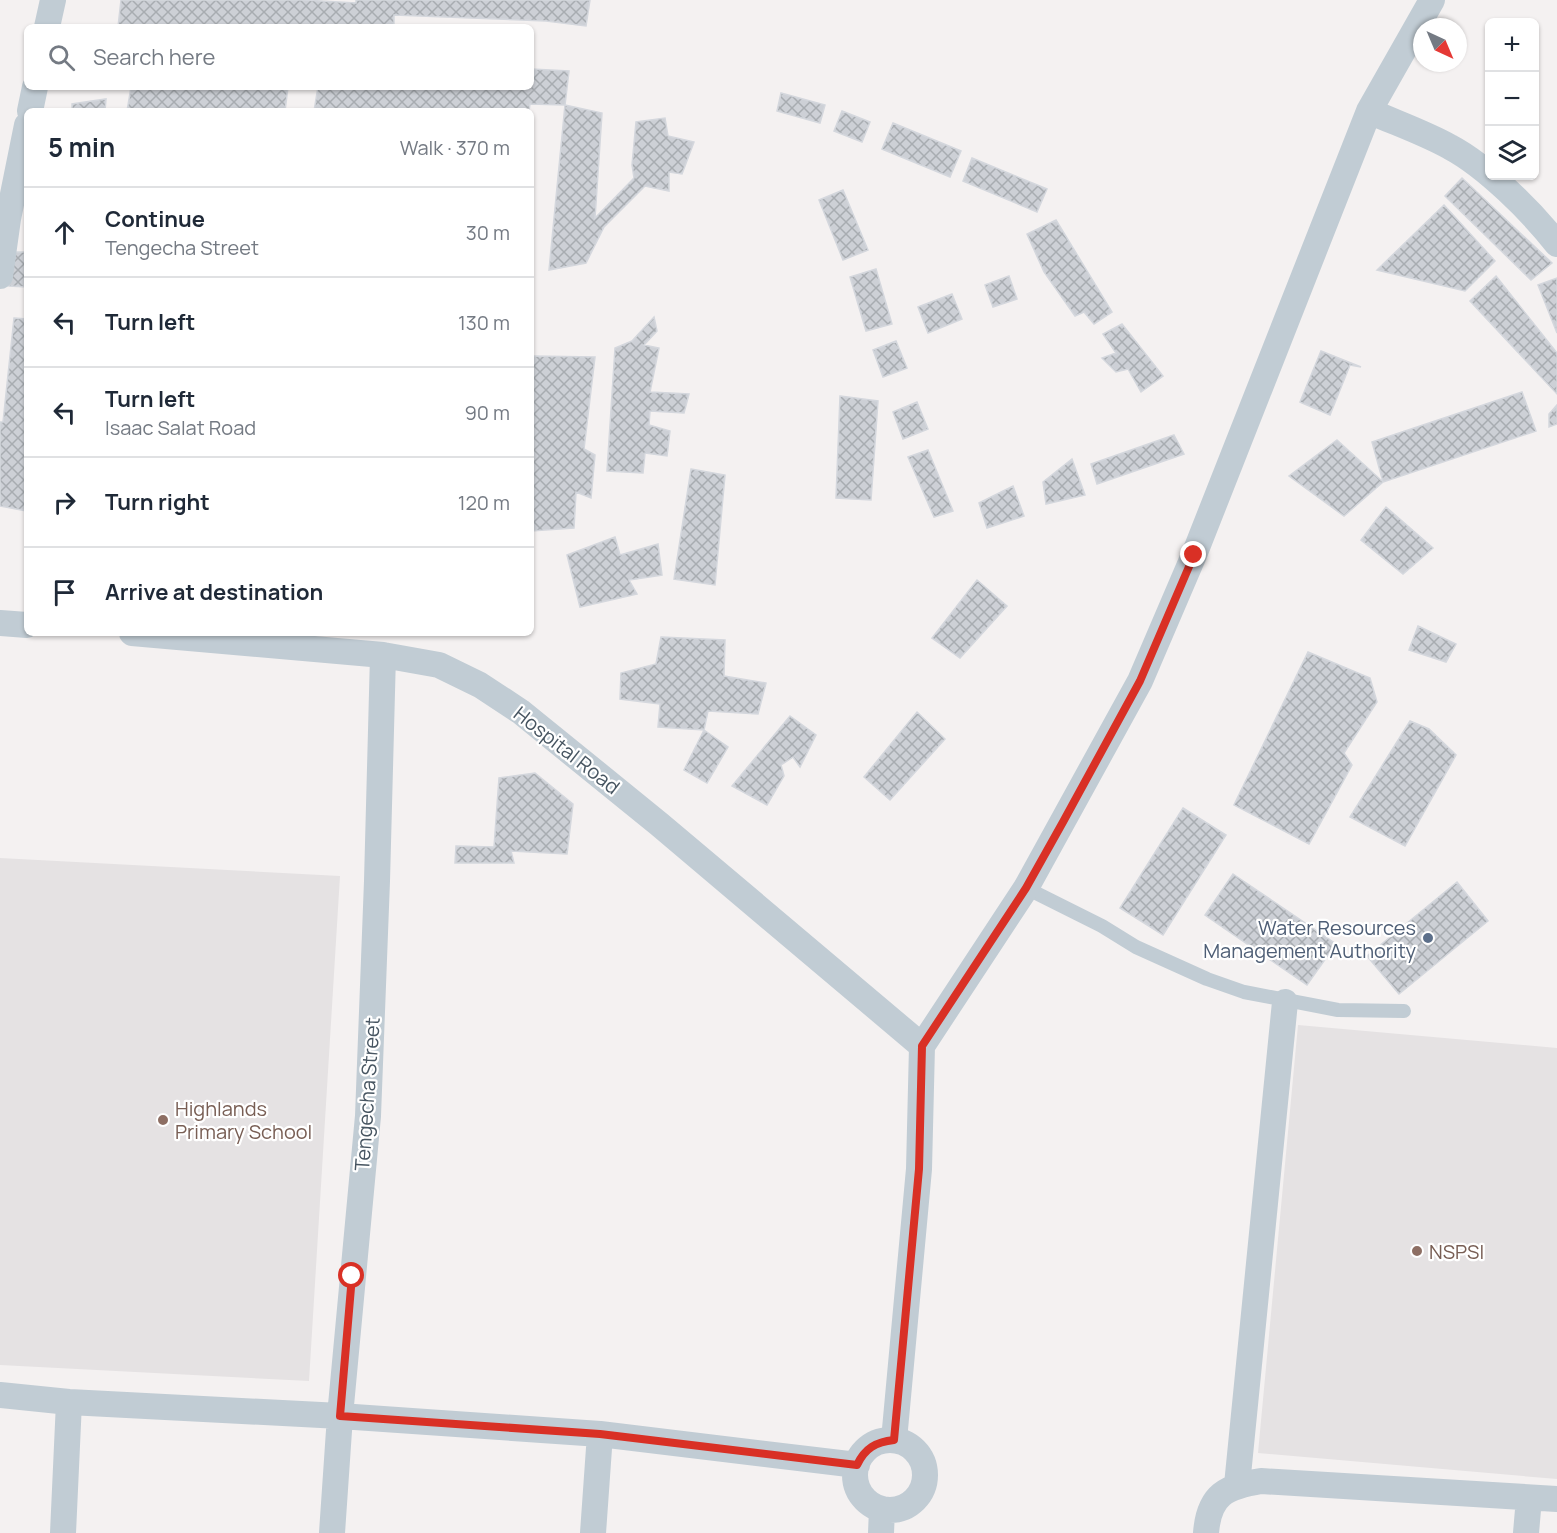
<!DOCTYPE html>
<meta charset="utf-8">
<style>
body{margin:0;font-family:Manrope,sans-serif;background:#f6f6f7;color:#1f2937}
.controls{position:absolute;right:18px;top:18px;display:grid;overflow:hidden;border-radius:9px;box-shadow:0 2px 4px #0004}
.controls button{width:54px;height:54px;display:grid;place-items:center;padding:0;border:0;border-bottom:2px solid #e0e1e3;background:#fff;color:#1f2937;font:30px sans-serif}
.compass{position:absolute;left:1413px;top:18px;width:54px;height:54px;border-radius:50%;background:#fff;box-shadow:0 2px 4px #0004;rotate:136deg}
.stop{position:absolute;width:18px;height:18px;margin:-14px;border:4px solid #d93025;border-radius:50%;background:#fff}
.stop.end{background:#d93025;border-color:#fff;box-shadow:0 2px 6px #0008}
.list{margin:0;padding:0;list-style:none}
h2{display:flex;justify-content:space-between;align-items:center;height:78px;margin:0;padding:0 24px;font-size:26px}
h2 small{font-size:20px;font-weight:400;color:#747a83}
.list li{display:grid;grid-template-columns:39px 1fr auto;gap:18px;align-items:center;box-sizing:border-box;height:90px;padding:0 24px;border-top:2px solid #e0e1e3}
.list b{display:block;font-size:22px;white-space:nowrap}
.list p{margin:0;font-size:20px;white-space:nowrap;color:#747a83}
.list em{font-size:20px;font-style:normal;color:#747a83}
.icon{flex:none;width:33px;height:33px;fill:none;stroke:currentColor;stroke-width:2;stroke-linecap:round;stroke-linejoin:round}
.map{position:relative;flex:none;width:1557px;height:1533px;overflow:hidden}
.search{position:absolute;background:#fff;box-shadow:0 2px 4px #0004;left:24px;top:24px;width:510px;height:66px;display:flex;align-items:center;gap:15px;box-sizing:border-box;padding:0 21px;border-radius:9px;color:#747a83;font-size:22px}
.panel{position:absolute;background:#fff;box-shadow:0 2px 4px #0004;left:24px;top:108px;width:510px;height:528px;border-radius:9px}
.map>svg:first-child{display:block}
.education{fill:#e5e2e3}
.building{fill:url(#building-cross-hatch);stroke:#d4d7dd;stroke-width:1.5}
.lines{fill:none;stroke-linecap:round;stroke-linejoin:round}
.lane{stroke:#c1ccd4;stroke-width:14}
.street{stroke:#c1ccd4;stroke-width:26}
.route{stroke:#d93025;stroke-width:8}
.service-dot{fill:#5c6f8a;stroke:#fff;stroke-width:2}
.education-dot{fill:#8d6e63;stroke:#fff;stroke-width:2}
.labels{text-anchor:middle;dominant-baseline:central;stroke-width:4.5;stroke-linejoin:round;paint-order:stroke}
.street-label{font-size:20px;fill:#475561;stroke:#fff}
.service-label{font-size:20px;fill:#4e5e75;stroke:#fff;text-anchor:end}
.education-label{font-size:20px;fill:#785e54;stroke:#fff;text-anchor:start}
</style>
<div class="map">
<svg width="1557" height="1533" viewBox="0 0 1557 1533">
<defs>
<pattern id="building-cross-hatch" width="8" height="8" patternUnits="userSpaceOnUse" patternTransform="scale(1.5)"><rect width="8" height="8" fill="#cdd0d6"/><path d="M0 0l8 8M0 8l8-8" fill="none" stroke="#a8acb1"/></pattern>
</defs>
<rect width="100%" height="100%" fill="#f4f1f1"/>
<!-- education -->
<path class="education" d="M0 858 340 876 309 1381 0 1365Z
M1298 1025 1557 1048V1479L1258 1453Z"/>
<!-- building -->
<path class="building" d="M121 0H304L356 3V0H590L586 26 546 21 394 15V27H118Z
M531 69 569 71 565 105 530 104 529 111H314L318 87H531Z
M131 87H288L285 111H127Z
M781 93 825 105 820 123 777 111Z
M106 99 105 111H72V104Z
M565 105 602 113 595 218 634 178 632 165 636 122 665 118 668 136 694 142 682 174 669 172V191L645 186 604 227 586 263 549 270Z
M842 111 870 122 862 142 834 131Z
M893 123 961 151 950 177 882 149Z
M972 158 1047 189 1037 212 963 181Z
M1462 178 1552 263 1531 280 1445 196Z
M843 190 868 250 843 260 819 200Z
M1444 205 1495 261 1465 291 1377 270Z
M1056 220 1112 312 1094 324 1084 312 1075 316 1044 272 1027 234Z
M13 252H27V287L9 286Z
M876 269 892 324 866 331 850 277Z
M1009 276 1017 299 993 307 985 285Z
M1496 276 1557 353V394L1470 301Z
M1557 278V333L1538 285Z
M952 294 962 319 928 333 918 307Z
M654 317 657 331 644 345 659 348 650 392 689 394 684 413 650 411 649 425 670 431 667 456 645 453 643 473 607 471 615 348 632 341Z
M14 318 27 319V511L0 506V422H3Z
M1122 324 1163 376 1141 392 1128 369 1116 372 1102 358 1116 353 1103 334Z
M896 341 907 368 883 377 873 350Z
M1321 351 1361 367 1350 365 1330 415 1300 402Z
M531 356 595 357 584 449 595 455 591 498 576 492 574 528 531 531Z
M1522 392 1536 431 1383 482 1372 442Z
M840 396 878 401 871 500 836 498Z
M917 402 928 429 903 439 893 412Z
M1557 405V424L1549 427V414Z
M1174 435 1184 454 1097 484 1091 464Z
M1337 440 1383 482 1344 516 1289 476Z
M928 450 953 511 934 517 908 457Z
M1072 459 1085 495 1046 504 1043 482Z
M691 469 725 475 715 585 674 579Z
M1013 486 1024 516 987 528 979 503Z
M1386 507 1433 548 1403 574 1361 540Z
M615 537 620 555 658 544 662 575 629 580 637 594 580 607 567 555Z
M977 580 1007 606 960 658 932 638Z
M1418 626 1456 644 1446 662 1409 650Z
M661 637 725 640 724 676 766 683 758 714 708 711 704 730 658 727 660 704 620 699 621 673 656 664Z
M1308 652 1370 678 1377 702 1344 753 1352 765 1309 844 1234 805Z
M917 712 945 739 890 800 864 777Z
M790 716 816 735 800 767 793 757 781 765 784 776 767 805 732 786Z
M1410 721 1429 729 1456 755 1405 846 1350 817Z
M704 730 728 747 707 783 684 770Z
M535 773 573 804 567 854 511 851 514 863H455L456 846 494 847 499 778Z
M1183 808 1226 835 1163 935 1120 908Z
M1233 874 1336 944 1307 985 1205 915Z
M1457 882 1488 921 1399 994 1367 956Z"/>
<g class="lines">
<!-- lane -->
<path class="lane" d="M1026 888 1102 926 1136 947 1207 979 1244 992 1338 1010 1404 1011"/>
<!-- street -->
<path class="street" d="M47 27 53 0
M30 111 35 87
M1369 111C1396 123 1425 133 1450 147 1486 166 1532 212 1557 244
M0 276 8 219 27 125
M0 623 27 625
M132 633 383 655 439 665 480 685 521 712 659 824 922 1046
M922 1046 1026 888 1140 681 1194 555 1369 111 1432 0
M0 1395 69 1402 340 1416 600 1434 857 1465
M894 1440 919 1169 922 1046
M855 1475a35 35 0 1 1 70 0a35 35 0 1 1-70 0Z
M1237 1485 1285 1002
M63 1533 69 1402
M332 1533 340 1416 368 1116 377 881 383 655
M593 1533 600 1434
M881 1533 882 1509
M1206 1533C1209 1494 1226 1487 1261 1481L1557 1499
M1526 1533 1529 1498"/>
</g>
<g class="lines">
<!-- route -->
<path class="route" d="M352 1276 340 1416 600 1434 857 1465C865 1448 876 1442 894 1440L919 1169 922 1046 1026 888 1063 822 1140 681 1194 555"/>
</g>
<!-- markers -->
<circle class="service-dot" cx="1428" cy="938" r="6"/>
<g class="education-dot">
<circle cx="163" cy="1120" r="6"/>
<circle cx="1417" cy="1251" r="6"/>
</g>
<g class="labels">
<!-- street labels -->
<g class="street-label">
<text transform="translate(567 750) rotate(38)">Hospital Road</text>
<text transform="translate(367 1094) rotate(-86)">Tengecha Street</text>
</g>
<!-- service labels -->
<g class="service-label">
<text x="1416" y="927">Water Resources<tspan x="1416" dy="23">Management Authority</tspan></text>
</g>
<!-- education labels -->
<g class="education-label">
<text x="175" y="1108">Highlands<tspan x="175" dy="23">Primary School</tspan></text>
<text x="1429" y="1251">NSPSI</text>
</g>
</g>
</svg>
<div class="controls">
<button>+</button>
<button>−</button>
<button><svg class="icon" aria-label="layers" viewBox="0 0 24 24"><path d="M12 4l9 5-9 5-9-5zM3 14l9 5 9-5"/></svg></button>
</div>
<svg class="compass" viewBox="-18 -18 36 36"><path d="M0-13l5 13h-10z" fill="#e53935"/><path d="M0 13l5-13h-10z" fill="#747a83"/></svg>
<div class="stop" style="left:352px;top:1276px"></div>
<div class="stop end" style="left:1194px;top:555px"></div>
<div class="search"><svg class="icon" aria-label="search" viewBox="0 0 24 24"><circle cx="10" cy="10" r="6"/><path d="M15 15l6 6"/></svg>Search here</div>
<section class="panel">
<h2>5 min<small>Walk · 370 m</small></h2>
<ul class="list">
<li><svg class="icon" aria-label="ahead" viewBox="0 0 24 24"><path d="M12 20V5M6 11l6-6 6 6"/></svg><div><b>Continue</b><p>Tengecha Street</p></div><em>30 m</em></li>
<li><svg class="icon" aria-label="left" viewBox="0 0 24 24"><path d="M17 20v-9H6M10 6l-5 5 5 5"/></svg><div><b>Turn left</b></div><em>130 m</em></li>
<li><svg class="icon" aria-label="left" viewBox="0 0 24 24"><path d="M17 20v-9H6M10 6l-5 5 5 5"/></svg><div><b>Turn left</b><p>Isaac Salat Road</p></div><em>90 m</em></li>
<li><svg class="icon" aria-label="right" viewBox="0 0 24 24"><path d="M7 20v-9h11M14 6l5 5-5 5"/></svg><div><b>Turn right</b></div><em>120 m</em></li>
<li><svg class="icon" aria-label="arrive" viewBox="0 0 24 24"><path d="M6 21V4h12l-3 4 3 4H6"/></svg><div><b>Arrive at destination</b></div></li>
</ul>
</section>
</div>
